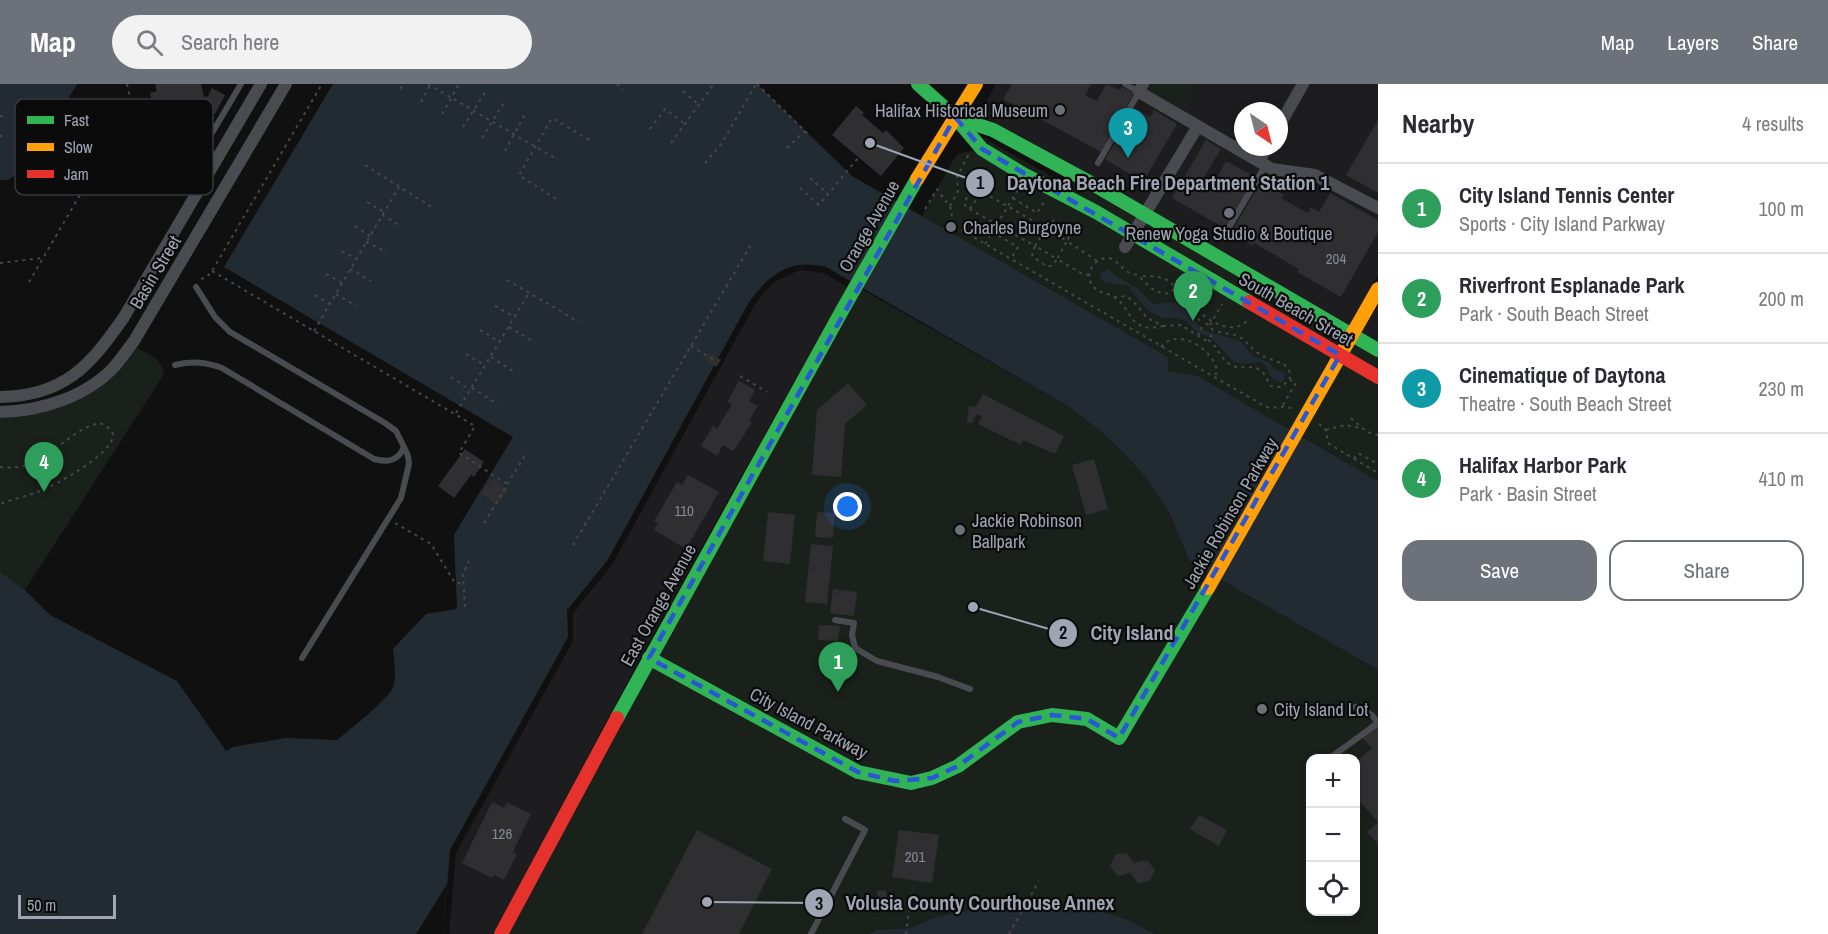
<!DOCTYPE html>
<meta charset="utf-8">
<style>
body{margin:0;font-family:"Archivo Narrow",sans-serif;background:#f2f2f3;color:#2b2b33}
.controls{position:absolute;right:18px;bottom:18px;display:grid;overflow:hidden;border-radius:12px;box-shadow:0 3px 9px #0003}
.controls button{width:54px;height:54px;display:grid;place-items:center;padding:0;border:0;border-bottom:2px solid #e1e1e2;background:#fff;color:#2b2b33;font:30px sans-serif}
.compass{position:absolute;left:1234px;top:18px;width:54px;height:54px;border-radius:50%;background:#fff;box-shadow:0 3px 9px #0003;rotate:145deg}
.scale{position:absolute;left:18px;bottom:15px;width:98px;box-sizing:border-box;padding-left:6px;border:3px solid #9fa5b3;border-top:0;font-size:16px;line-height:21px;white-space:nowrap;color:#9fa5b3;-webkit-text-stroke:4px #0b0b0c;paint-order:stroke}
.you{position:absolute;left:848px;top:423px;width:21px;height:21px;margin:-15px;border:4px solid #fff;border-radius:50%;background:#1a73e8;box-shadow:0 0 0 9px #1a73e833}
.badge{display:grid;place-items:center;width:39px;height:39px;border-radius:50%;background:#6d717a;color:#fff;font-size:20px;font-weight:700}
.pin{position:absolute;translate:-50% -50px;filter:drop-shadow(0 2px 3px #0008)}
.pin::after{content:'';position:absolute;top:32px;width:21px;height:18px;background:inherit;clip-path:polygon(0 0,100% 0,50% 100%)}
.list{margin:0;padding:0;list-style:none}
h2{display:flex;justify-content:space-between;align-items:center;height:78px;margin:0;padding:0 24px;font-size:26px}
h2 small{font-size:20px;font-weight:400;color:#7c7c81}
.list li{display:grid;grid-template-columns:39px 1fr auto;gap:18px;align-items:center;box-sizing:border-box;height:90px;padding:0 24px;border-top:2px solid #e1e1e2}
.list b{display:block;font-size:22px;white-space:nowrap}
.list p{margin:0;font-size:20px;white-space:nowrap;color:#7c7c81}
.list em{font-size:20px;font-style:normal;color:#7c7c81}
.actions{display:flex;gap:12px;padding:18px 24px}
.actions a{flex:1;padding:14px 0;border:2px solid #6d717a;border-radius:18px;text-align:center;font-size:21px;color:#6d717a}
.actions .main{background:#6d717a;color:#fff}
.icon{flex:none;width:33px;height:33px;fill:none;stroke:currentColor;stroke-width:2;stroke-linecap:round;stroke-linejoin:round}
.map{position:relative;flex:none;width:1378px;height:850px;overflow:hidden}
header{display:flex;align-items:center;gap:36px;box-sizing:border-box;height:84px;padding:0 30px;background:#6d717a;color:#fff}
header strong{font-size:28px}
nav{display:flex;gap:33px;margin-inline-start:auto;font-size:21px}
.search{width:420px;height:54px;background:#f2f2f3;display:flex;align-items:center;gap:15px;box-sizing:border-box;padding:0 21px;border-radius:33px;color:#7c7c81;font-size:22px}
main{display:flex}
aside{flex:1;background:#fff}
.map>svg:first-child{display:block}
.built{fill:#1d1d1f;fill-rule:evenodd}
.green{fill:#1a211b;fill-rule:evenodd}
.water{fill:#232b32}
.pier{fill:#101010}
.building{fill:#2f2f31}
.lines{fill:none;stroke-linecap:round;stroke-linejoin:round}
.path{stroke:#45474b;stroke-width:2;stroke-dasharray:3 4.5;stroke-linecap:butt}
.lane{stroke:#4a4b50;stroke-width:6}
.street{stroke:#4a4b50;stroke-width:12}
.fast{stroke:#30b455;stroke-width:14}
.slow{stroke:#ff9f0a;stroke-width:14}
.jam{stroke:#e5322d;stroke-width:14}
.marked{fill:none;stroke:#2a57d4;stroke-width:4.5;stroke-dasharray:12 8;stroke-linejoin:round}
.poi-dot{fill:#6d717a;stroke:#0b0b0c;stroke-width:2}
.labels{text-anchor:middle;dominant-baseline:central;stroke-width:4.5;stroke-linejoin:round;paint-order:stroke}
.number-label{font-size:15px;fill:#838892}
.poi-label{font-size:18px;fill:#9fa5b3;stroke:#0b0b0c;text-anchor:start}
.street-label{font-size:18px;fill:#9fa5b3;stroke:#0b0b0c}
.key{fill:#0b0b0c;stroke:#37393e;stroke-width:1.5}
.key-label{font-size:16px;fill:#9fa5b3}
.leader{fill:none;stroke:#9fa5b3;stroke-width:2}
.callout-dot{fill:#9fa5b3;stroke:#0b0b0c;stroke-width:2}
.mark-label{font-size:18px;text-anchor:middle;font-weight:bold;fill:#111}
.callout-label{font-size:20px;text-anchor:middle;font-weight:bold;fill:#9fa5b3;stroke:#0b0b0c;stroke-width:4.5;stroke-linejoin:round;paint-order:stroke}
</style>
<header>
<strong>Map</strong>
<div class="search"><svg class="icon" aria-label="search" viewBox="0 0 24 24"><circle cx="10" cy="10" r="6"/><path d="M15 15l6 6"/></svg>Search here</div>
<nav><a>Map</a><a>Layers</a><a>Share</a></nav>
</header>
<main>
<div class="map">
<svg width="1378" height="850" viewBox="0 0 1378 850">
<rect width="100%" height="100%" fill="#101010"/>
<!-- built -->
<path class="built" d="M996 0H1378V191L1349 241 1092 92 979 31ZM1243 27H1279V63H1243Z
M800 186 824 189 847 203 645 565 493 850H449L456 769 573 557V529L612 481 754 222 766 206 776 197Z
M1378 220V259L1361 249Z"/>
<!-- green -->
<path class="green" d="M1151 0H1192L1197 3 1183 26 1148 6Z
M982 53 1049 91 1079 101 1342 253 1336 261 1026 84 990 62Z
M982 65 1378 293V397L1198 292 1168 287V273L923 133 925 125 957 70Z
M856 202 1068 322 1098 345 1125 370 1146 394 1168 426 1190 478 1378 586V850H1155L1129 836 1103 828 1076 825H975L936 833 910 844 876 846 868 850H505ZM1310 674H1356V828H1310Z
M1355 260 1378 274V286L1349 269Z
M131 261C146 269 161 272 164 290L25 506 0 488V328L71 314Z"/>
<!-- water -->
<path class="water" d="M0 0H77L27 83 8 96H0Z
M333 0H757L852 92 1168 273V287L1198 292 1378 397V586L1190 478 1168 426 1146 394 1125 370 1098 345 1068 322 826 183C789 174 770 190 749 218L607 477 567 526 568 553 450 766 443 850H0V488L25 506 50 531 177 597 226 667 233 663 286 654 337 656C349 646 388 616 393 603 397 592 394 577 393 565L426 530 457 525 454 451 513 353 224 183Z
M1109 185 1116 192 1138 205 1153 220 1175 218 1185 225 1203 246 1240 257 1254 273 1268 278 1276 286 1285 288 1284 297 1281 299 1272 294 1266 282 1261 278 1243 280 1234 278 1211 254 1196 247 1186 237 1176 234H1163L1148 227 1127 201 1103 198 1100 191 1101 188Z
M975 825H1076L1103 828 1129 836 1155 850H868L876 846 910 844 936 833Z"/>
<!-- pier -->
<path class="pier" d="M447 800 443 850H416Z"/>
<!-- building -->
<path class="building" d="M155 0H201L204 13 208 12 212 4 225 11 215 30 202 23 188 26 189 30 165 35 162 20 153 22 150 9 157 7Z
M1012 0H1091L1085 11 1097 17 1106 0 1120 6 1122 3 1134 9 1101 68 1003 15Z
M856 22 864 29 862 31 883 49 886 46 904 64 881 92 832 51Z
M1136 25 1150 33 1154 26 1177 40 1143 98 1105 75Z
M1378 36V109L1346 91Z
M1206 56 1221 65 1203 95 1213 100 1226 77 1256 93 1226 145 1172 114Z
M1263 94 1278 102 1276 106 1284 111 1281 114 1308 129 1311 123 1319 128 1330 109 1378 136V148L1341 213 1297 188 1299 185 1254 159 1253 162 1231 149Z
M709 268 721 276 716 283 704 275Z
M739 297 755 306 749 317 758 322 749 337 752 339 733 367 723 361 717 372 701 362 713 342 717 345 732 320 727 318Z
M848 299 867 321 845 340 841 393 812 391 817 326Z
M983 310 1064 352 1055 370 1023 356 1021 361 978 340 982 333 977 330 972 339H967L969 322 976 323Z
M465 365 484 378 474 393 471 391 454 414 438 402Z
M1094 375 1108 425 1086 431 1072 381Z
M688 391 719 408 686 465 654 446 658 439 654 437 677 398 682 401Z
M493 394 509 406 496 421 481 409Z
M768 428 795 431 790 480 763 477Z
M817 428 835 429 833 454 815 453Z
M811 460 833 462 827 520 805 518Z
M833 505 857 508 854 532 830 529Z
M819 541 840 542 838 557 818 556Z
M1373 638 1378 643V738L1356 713V678L1372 664 1359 650Z
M492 718 504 724 507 718 531 730 513 768 517 770 504 796 494 791 492 794 462 779Z
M1199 731 1227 746 1219 762 1190 745Z
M1378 738V760L1367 748Z
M697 746 772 785 739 850H642Z
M899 746 939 751 932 799 892 793Z
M1127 769 1134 779 1147 776 1155 786 1150 796 1139 800 1130 789 1118 792 1110 782 1116 770Z
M886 806 887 817 877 818V807Z"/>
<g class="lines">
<!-- path -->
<path class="path" d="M127 0 132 24 152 15
M428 0 558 76
M617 0 623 6
M757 0 808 50
M400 5 403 0
M683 7 699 21
M421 18 430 1
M132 24 181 53
M442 30 459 0
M0 32 4 33
M463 43 486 7
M650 45 665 25 685 40
M0 52H2
M482 54 505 17
M671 59 714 0
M787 64 805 47
M505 67 525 30
M705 79 722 59 756 0
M365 81 435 125
M810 94 828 110
M800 104 819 121 859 73
M977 105 1046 144 1035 162 966 123 964 119 969 109Z
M1013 114 1037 129 1044 118
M556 115 519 91 552 34 591 57
M367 118 384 128
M950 122 958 107 957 93 969 70
M925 125 937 105 952 126 951 140 1266 323C1276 325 1283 320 1293 325
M970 125 982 107
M382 131 401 142
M355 142 370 152
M992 148 1018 163 1011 175
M366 158 387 168
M985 160 1019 104
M342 167 356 175
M0 179 42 174
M350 185 371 197
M212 187 475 342 459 369 507 400
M326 190 342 199
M1089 191 1083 190 1057 175 1052 182H1046L1032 172 1035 162 1057 175 1067 157 1046 144 1054 136 1071 146V149L1067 157 1097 177
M201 195 207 193 212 187 322 0
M507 196 579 238
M29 198 132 22
M1195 204C1183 228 1234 258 1248 235
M1174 206 1184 214 1202 240
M336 210 356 222
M315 211 330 220
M1114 213 1126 212 1134 218 1147 234 1163 242C1127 250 1133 224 1114 213 1102 206 1096 211 1089 195 1089 182 1097 174 1109 174 1118 177 1121 184 1128 188 1131 190 1135 190 1137 191 1148 199 1153 211 1170 209L1175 204C1166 190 1153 193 1139 192
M495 222 515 233
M1210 241 1222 220
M1163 242 1181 241 1205 256 1210 254 1213 247 1210 241 1206 240 1198 247 1199 251
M509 243 534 258
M480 246 500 258
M314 247 399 103
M1208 256C1218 262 1220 275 1231 281 1240 286 1251 280 1260 286 1266 290 1267 297 1271 302L1280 303 1289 297 1291 290 1284 280 1262 272 1254 266 1243 255 1235 251 1213 247
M691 262 716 277
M1161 263C1178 242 1215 266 1217 288L1214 293
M466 270 484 281
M491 273 516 289
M740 292 767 308
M451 293 470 306
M472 304 498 320
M1283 321 1296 299 1290 296
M456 329 529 209
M1351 334 1367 348 1378 351
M1319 340 1325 344 1329 360 1378 389
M1326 346 1345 341 1361 344
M1354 375 1356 371 1360 370 1378 380
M0 383C47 389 62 347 100 339 105 342 112 344 113 351 113 370 56 401 40 407 27 412 13 415 0 420
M395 439 431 460 455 499H464
M484 439 527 368
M573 461 752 159
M465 523 463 490 469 477
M906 850 912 805
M1009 850 1039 797"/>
<!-- lane -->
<path class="lane" d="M174 76 206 59 241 0
M1098 79 1139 8 1125 0
M1224 152 1265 82
M175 281C193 277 205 278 222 284L374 375C388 379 398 377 404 363L396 347 385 339 230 248 215 233 196 203
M835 536 854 539 852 551 855 564 877 577 938 593 970 605
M302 574 401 414 409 380 408 372 404 363
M1330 674 1378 639 1372 631 1355 623
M811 850 865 746 845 735"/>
<!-- street -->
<path class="street" d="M1143 0 1139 8 1272 85 1315 91 1378 124
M1279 42 1303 0
M1259 77 1267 63
M1125 163 1198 42
M0 313C64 312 90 282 124 233L261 0
M0 328C41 327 86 313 114 283 121 275 127 266 134 257L286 0"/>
<!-- fast -->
<path class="fast" d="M918 0 955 33 982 65 1023 90 1096 128 1249 218
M957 34 993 46 1089 98 1378 266
M649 574 858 688 911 699 932 694 958 682 1018 638 1052 631 1087 635 1119 654 1208 504
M617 634 844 223 917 95"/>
<!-- slow -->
<path class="slow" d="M917 95 976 0
M1208 504 1378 205"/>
<!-- jam -->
<path class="jam" d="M1249 218 1378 293
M501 850 617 634"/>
</g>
<!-- marked area -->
<path class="marked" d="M955 33 982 65 1340 271 1119 654 1087 635 1052 631 1018 638 958 682 932 694 895 697 858 688 649 574Z"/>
<!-- markers -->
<g class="poi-dot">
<circle cx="1060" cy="26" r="6"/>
<circle cx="1229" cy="129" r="6"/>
<circle cx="951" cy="143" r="6"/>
<circle cx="960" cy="446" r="6"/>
<circle cx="1262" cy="625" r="6"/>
</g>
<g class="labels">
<!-- number labels -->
<g class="number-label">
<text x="1336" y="174">204</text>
<text x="684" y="426">110</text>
<text x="502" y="749">126</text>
<text x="915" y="772">201</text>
</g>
<!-- poi labels -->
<g class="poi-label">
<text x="1048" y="26" text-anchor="end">Halifax Historical Museum</text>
<text x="963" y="143">Charles Burgoyne</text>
<text x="1229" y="149" text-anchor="middle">Renew Yoga Studio &amp; Boutique</text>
<text x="972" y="436">Jackie Robinson<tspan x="972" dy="21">Ballpark</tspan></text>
<text x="1274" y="625">City Island Lot</text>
</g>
<!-- street labels -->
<g class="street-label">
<text transform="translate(869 142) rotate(-60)">Orange Avenue</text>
<text transform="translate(155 188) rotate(-59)">Basin Street</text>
<text transform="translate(1296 225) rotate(30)">South Beach Street</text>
<text transform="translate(1230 429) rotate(-60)">Jackie Robinson Parkway</text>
<text transform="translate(658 521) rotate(-61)">East Orange Avenue</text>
<text transform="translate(809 639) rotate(28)">City Island Parkway</text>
</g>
</g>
<!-- legend -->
<rect x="15" y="15" width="198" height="96" rx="9" class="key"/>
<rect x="27" y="32" width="27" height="8" fill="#30b455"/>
<rect x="27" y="59" width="27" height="8" fill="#ff9f0a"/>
<rect x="27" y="86" width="27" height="8" fill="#e5322d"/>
<g class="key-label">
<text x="64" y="42">Fast</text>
<text x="64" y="69">Slow</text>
<text x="64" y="96">Jam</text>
</g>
<!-- callouts -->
<path class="leader" d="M870 59L980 99M973 523L1063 549M707 818L819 819"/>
<g class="callout-dot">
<circle cx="870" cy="59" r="6"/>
<circle cx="973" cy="523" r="6"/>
<circle cx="707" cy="818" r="6"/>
<circle cx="980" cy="99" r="15"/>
<circle cx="1063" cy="549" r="15"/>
<circle cx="819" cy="819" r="15"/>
</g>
<g class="mark-label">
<text x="980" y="105">1</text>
<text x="1063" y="555">2</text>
<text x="819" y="826">3</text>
</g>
<g class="callout-label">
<text x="1168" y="106">Daytona Beach Fire Department Station 1</text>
<text x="1132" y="556">City Island</text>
<text x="980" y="826">Volusia County Courthouse Annex</text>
</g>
</svg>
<div class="controls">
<button>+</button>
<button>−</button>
<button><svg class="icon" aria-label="locate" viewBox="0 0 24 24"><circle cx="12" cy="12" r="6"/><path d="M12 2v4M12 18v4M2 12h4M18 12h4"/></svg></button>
</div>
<svg class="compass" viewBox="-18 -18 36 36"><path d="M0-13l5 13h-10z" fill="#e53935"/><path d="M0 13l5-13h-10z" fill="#7c7c81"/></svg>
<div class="scale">50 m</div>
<div class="you"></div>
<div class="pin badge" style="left:838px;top:608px;background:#2e9e5b">1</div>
<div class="pin badge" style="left:1193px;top:237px;background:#2e9e5b">2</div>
<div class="pin badge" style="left:1128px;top:74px;background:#0f9aa8">3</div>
<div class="pin badge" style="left:44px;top:408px;background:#2e9e5b">4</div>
</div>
<aside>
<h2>Nearby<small>4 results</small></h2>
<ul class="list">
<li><span class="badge" style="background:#2e9e5b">1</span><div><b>City Island Tennis Center</b><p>Sports · City Island Parkway</p></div><em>100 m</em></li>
<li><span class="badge" style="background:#2e9e5b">2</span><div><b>Riverfront Esplanade Park</b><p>Park · South Beach Street</p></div><em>200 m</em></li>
<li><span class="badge" style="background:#0f9aa8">3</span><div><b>Cinematique of Daytona</b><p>Theatre · South Beach Street</p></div><em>230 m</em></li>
<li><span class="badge" style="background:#2e9e5b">4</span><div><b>Halifax Harbor Park</b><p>Park · Basin Street</p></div><em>410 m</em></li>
</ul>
<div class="actions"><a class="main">Save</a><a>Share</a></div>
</aside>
</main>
